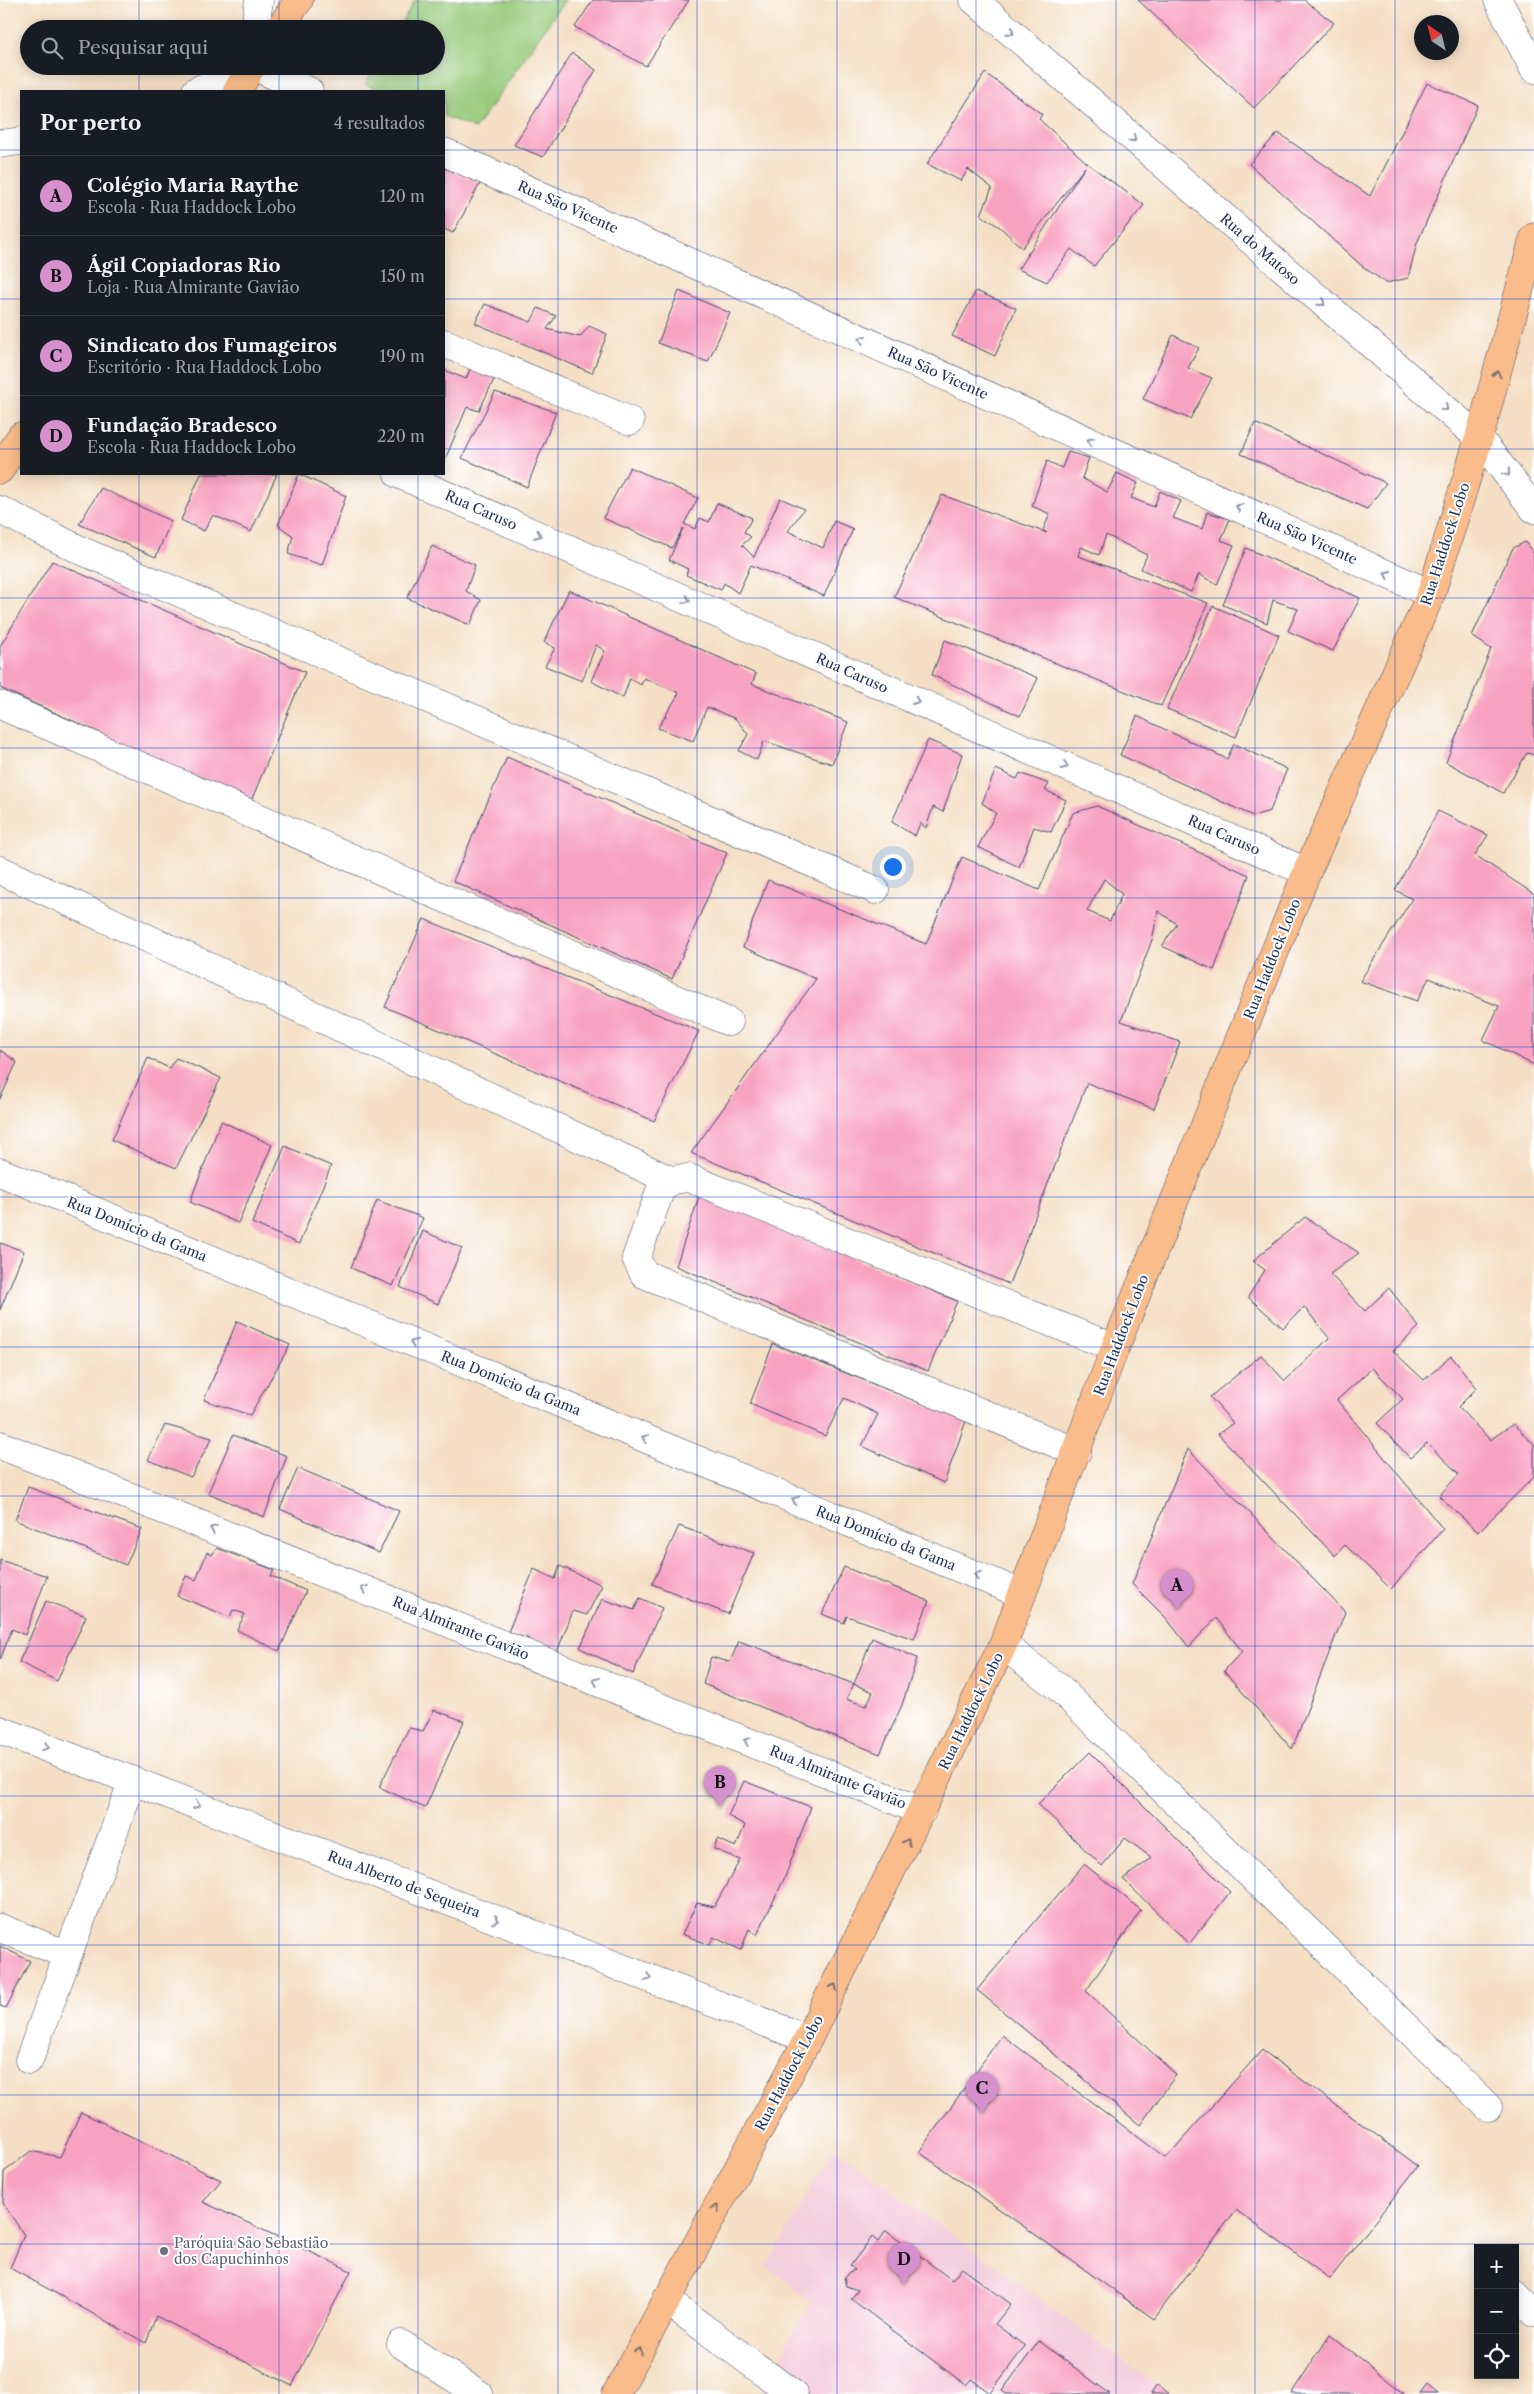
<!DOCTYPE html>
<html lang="pt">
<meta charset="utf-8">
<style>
body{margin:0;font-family:"Libre Caslon Text",serif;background:#242831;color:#f1f3f6}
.controls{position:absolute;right:15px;bottom:15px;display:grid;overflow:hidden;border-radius:0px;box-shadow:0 2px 12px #0003}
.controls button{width:45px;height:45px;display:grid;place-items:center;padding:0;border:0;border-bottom:1px solid #363941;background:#171b24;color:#f1f3f6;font:25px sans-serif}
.compass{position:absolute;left:1414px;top:15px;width:45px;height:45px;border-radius:50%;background:#171b24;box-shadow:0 2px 12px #0003;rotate:325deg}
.you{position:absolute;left:892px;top:866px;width:18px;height:18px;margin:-12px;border:4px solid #fff;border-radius:50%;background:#1a73e8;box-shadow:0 0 0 8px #1a73e833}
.badge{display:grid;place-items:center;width:32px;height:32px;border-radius:50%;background:#d690ce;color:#111;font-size:16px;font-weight:700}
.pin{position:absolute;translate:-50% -41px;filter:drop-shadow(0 1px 2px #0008)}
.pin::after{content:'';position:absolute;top:26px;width:18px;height:15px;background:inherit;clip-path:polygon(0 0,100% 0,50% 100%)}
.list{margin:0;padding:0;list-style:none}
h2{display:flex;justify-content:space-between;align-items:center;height:65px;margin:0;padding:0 20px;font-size:21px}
h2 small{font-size:16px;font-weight:400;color:#9ea1a6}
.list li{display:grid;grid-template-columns:32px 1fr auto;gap:15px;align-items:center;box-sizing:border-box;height:80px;padding:0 20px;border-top:1px solid #363941}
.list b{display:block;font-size:19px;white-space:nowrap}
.list p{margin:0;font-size:16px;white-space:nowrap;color:#9ea1a6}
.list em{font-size:16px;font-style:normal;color:#9ea1a6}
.icon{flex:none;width:28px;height:28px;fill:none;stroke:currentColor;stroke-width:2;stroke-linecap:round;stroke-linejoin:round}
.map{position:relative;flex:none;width:1534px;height:2394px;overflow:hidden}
.search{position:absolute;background:#171b24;box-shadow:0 2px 12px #0003;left:20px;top:20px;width:425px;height:55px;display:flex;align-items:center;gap:12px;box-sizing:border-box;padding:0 18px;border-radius:28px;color:#9ea1a6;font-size:19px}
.panel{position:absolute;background:#171b24;box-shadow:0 2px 12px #0003;left:20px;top:90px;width:425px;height:385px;border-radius:0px}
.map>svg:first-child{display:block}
.built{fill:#f4cfdd}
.green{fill:#98cb7b;stroke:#5a7d6c}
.building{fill:#f8a2c1;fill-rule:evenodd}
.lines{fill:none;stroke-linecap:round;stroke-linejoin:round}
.minor-casing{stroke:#3c496d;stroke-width:29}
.major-casing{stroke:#3c496d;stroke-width:29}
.minor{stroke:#fff;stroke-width:28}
.major{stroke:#f9bc8a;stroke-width:28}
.oneway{stroke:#8d97ae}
.oneway2{stroke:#7f6e72}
.grid{fill:none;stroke:#1d4ed8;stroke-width:1;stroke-opacity:0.55}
.worship-dot{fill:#6b7280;stroke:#fff;stroke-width:2}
.labels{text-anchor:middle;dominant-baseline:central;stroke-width:4;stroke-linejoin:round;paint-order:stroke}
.street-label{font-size:14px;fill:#1b2f5e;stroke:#fff}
.worship-label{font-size:14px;fill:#5b616d;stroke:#fff;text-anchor:start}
</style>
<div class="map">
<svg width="1534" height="2394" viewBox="0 0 1534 2394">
<rect width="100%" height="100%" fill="#fff"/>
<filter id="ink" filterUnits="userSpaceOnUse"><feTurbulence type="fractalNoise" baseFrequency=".02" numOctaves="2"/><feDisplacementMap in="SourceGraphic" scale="10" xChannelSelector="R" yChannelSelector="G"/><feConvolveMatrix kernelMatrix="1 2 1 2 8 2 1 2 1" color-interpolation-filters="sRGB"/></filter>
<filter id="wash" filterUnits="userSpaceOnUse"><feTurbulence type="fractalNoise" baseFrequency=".0096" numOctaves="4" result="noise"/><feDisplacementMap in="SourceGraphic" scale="20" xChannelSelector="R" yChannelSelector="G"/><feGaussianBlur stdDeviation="1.12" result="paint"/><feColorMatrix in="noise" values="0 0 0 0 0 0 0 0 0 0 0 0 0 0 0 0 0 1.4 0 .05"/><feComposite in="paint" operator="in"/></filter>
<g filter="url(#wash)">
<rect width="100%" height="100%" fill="#f4dfc4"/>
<!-- built -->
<path class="built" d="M834 2148 1169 2394H759L811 2302 767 2266Z"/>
<!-- green -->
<path class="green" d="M415 0H565L475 129 444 116V91H382L365 84 376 66H436V29H398Z"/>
<g id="blocks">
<!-- building -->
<path class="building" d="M593 0H689L646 66 575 27Z
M1138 0H1304L1334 23 1254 108Z
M572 53 596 70 543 157 514 145Z
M985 73 1042 114 1039 119 1088 164 1144 205 1094 266 1071 249 1047 282 1018 269 1085 167 1022 248 1001 228 981 215 992 188 968 169 961 181 927 164Z
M1427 83 1478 105 1417 243 1408 278 1386 283 1362 266 1249 164 1278 133 1370 196Z
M444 168 481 182 453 233 444 229Z
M679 291 730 313 708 362 658 343Z
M976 291 1016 308 995 356 952 336Z
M485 304 531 322 538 308 556 316 547 329 580 337 589 326 607 334 592 373 475 323Z
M1173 335 1199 348 1188 368 1212 378 1190 419 1143 399Z
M472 364 496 375 479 411 467 407 444 462V370L466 379Z
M495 392 556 412 527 487 462 458Z
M1255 423 1386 483 1367 509 1241 454Z
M1068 452 1089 458 1082 478 1107 492 1117 473 1138 483 1131 498 1154 507 1160 491 1181 501 1173 518 1202 529 1207 512 1230 519 1221 540 1234 545 1217 585 1199 574 1191 592 1141 569 1147 555 1106 535 1099 555 1081 547 1078 556 1208 603 1161 706 894 597 942 495 1047 533 1043 530 1050 514 1032 506 1047 461 1062 468Z
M630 467 698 498 684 524 695 529 700 518 709 522 717 503 752 518 744 532 751 537 742 545 754 557 780 498 804 509 788 531 823 548 834 521 853 529 824 596 751 565 738 593 724 583 721 590 686 575 688 569 669 560 683 528 672 548 603 518Z
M201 474H277L251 532 213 515 204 531 181 520Z
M299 474 346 496 322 565 288 554 293 536 278 525Z
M101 488 171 521 156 557 79 524Z
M1525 542 1534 554V755L1527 753 1503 793 1446 762 1491 649 1472 636 1513 548Z
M432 546 475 565 466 591 481 600 470 625 407 598Z
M1246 548 1360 598 1333 651 1288 631 1298 609 1273 600 1267 623 1223 605Z
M52 561 305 672 251 801 0 688V646Z
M569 590 756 674 752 684 848 722 832 764 764 741 757 760 739 751 748 734 736 719 707 707 693 741 658 728 679 693 644 678 641 685 630 678 623 698 591 681 605 651 596 645 582 681 545 666 555 648 544 642Z
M1213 606 1279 635 1236 737 1167 709Z
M945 640 1038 678 1020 716 932 675Z
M1137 716 1227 759 1234 744 1287 769 1270 811 1253 816 1120 755Z
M928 740 962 754 943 812 933 807 926 828 920 823 915 836 892 822Z
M507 757 727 853 672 979 453 881Z
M996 769 1017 779 1020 773 1049 784 1045 790 1066 800 1051 832 1034 827 1019 867 978 847 996 813 982 803Z
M1097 806 1249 875 1214 970 1162 946 1177 924 1158 911 1152 940 1121 1021 1180 1042 1154 1109 1087 1083 1009 1284 691 1153 816 979 743 947 768 880 926 944 962 857 1039 890 1073 813ZM1104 879 1122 894 1110 921 1087 911Z
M1438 811 1488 835 1475 855 1534 894V1065L1483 1040 1499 1006 1429 978 1417 1001 1360 981 1412 899 1395 890Z
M424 919 699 1031 654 1121 385 1007Z
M0 1050 17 1062 0 1099Z
M148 1058 169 1068 176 1058 221 1078 176 1168 112 1140Z
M221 1121 272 1145 238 1223 190 1202Z
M285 1146 331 1166 299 1244 252 1223Z
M700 1194 957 1301 928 1371 676 1266Z
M377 1200 423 1218 393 1286 351 1268Z
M1305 1217 1359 1253 1330 1274 1365 1311 1389 1288 1419 1327 1393 1351 1424 1380 1451 1356 1477 1388 1458 1407 1490 1440 1513 1424 1534 1444V1477L1478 1532 1439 1496 1459 1474 1427 1443 1410 1458 1377 1423 1403 1399 1372 1368 1337 1400 1443 1529 1391 1589 1345 1545 1335 1556 1218 1434 1233 1423 1210 1397 1261 1355 1285 1381 1329 1338 1304 1307 1283 1328 1248 1297 1265 1270 1253 1261Z
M423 1231 462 1248 438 1304 400 1287Z
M0 1243 24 1251 0 1310Z
M237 1321 290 1345 250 1415 204 1400Z
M773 1344 966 1421 944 1483 862 1446 878 1414 844 1398 825 1436 750 1404Z
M165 1425 212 1438 191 1477 148 1460Z
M233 1435 287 1456 264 1517 208 1493Z
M1188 1449 1345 1612 1292 1749 1224 1671 1242 1651 1216 1618 1189 1647 1166 1618 1132 1584Z
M298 1468 399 1511 379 1553 280 1509Z
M28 1487 142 1529 126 1565 15 1520Z
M679 1526 754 1553 728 1614 652 1584Z
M217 1548 274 1570 271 1576 306 1591 279 1651 237 1630 245 1614 233 1610 230 1617 177 1596 186 1576 196 1580 207 1552 212 1555Z
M0 1560 47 1576 25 1635 12 1629 0 1660Z
M560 1566 602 1585 587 1615 573 1611 556 1654 526 1646 529 1639 508 1632 534 1569 555 1579Z
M844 1567 929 1601 914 1639 847 1616 844 1623 822 1614Z
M640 1598 662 1608 633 1674 580 1648 602 1599 634 1610Z
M46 1601 86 1616 57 1681 19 1662Z
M872 1638 917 1658 902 1705 880 1754 703 1684 711 1657 730 1662 739 1641 854 1684 846 1699 866 1706 873 1692 854 1684Z
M434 1710 464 1721 425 1808 379 1787 409 1728 423 1731Z
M1090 1752 1230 1892 1189 1944 1123 1879 1152 1858 1125 1838 1102 1866 1038 1804Z
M744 1781 811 1807 785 1877 757 1935 749 1929 741 1950 713 1937 710 1945 682 1934 697 1903 714 1907 740 1860 714 1849 717 1839 736 1847 745 1825 728 1816Z
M1084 1864 1141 1910 1086 1991 1176 2075 1140 2125 977 1990Z
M0 1946 30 1961 6 2008 0 2006Z
M1002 2035 1166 2158 1262 2050 1418 2166 1330 2279 1236 2210 1154 2319 919 2152Z
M81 2112 221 2180 203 2202 351 2271 292 2386 156 2316 146 2343 10 2268 24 2235 3 2203 4 2172 31 2151 60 2157Z
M886 2231 952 2280 962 2268 1011 2304 995 2324 1025 2346 990 2393 971 2379 966 2385 851 2299 858 2290 846 2286 844 2278 849 2272 855 2270 850 2266 872 2237 878 2242Z
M1330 2335 1405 2394H1291Z
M1039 2341 1110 2394H1006L1002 2391Z
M1157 2385 1169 2394H1151Z
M1426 2385 1437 2394H1419Z"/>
</g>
</g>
<g filter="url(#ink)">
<use href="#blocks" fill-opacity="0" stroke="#3c496d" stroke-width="1"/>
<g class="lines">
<defs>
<path id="minor" d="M974 0 1479 438 1534 509
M1498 0 1534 69
M255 29 259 0
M253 66 309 91
M196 91 252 66
M0 144 21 141
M444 152 1431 594
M444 343 630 421
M398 474 1307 872
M0 510 82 551 875 890
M0 705 729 1022
M0 870 670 1180
M0 1172 1022 1594
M0 1445 922 1811
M1077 1452 644 1274 636 1258 660 1191 670 1180 689 1178 1115 1348
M1003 1645 1058 1687 1488 2107
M0 1730 808 2039
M0 1928 68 1955
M29 2060 133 1780
M1515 2294 1534 2313
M666 2300 793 2394
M401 2344 479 2394"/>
<path id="major" d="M279 29 299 0
M237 91 252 66
M0 470 21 436
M616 2394 808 2039 1003 1645 1115 1348 1307 872 1431 594 1479 438 1534 237"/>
</defs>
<!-- minor casing -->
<use href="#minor" class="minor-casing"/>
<!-- major casing -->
<use href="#major" class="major-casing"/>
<!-- minor -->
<use href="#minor" class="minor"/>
<!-- major -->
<use href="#major" class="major"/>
</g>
<!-- one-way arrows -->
<defs><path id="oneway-chevron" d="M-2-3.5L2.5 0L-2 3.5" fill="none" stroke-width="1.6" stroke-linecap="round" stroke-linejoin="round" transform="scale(1.25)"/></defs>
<g class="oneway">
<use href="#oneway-chevron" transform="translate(1011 32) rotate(41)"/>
<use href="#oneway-chevron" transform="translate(1133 139) rotate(41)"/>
<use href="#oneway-chevron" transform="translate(1322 303) rotate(41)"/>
<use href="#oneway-chevron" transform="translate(862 339) rotate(-156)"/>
<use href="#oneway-chevron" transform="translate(1445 408) rotate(41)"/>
<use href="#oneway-chevron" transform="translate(1090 441) rotate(-156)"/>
<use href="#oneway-chevron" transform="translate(1507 473) rotate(53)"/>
<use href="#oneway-chevron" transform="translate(1239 507) rotate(-156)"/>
<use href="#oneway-chevron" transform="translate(538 535) rotate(24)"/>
<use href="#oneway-chevron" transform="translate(1387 574) rotate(-156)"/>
<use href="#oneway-chevron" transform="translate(687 600) rotate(24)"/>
<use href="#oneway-chevron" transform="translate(916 701) rotate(24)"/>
<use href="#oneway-chevron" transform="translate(1065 766) rotate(24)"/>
<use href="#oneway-chevron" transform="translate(413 1343) rotate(-158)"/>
<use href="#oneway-chevron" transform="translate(645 1438) rotate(-158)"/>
<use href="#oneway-chevron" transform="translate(795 1500) rotate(-158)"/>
<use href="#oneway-chevron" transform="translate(213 1529) rotate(-158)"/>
<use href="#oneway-chevron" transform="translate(977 1575) rotate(-158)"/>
<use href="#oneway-chevron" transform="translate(364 1589) rotate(-158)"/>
<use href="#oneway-chevron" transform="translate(596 1681) rotate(-158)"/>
<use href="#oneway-chevron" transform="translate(747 1741) rotate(-158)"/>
<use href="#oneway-chevron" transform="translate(46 1747) rotate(21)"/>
<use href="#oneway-chevron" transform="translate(197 1805) rotate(21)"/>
<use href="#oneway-chevron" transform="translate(496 1920) rotate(21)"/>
<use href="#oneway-chevron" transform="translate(648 1978) rotate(21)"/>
</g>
<g class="oneway2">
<use href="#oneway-chevron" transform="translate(1497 374) rotate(-75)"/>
<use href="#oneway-chevron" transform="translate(907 1842) rotate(-63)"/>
<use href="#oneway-chevron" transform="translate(834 1987) rotate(-63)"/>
<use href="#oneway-chevron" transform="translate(716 2208) rotate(-62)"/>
<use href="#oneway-chevron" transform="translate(639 2351) rotate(-62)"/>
</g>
</g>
<!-- grid -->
<path class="grid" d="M139 0V29M279 0V29M418 0V29M558 0V2394M697 0V2394M837 0V2394M976 0V2394M1116 0V2394M1255 0V2394M1395 0V2394M139 66V91M279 66V91M418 66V91M0 150H21M444 150H1534M0 299H21M444 299H1534M0 449H21M444 449H1534M139 474V2394M279 474V2394M418 474V2394M0 598H1534M0 748H1534M0 898H1534M0 1047H1534M0 1197H1534M0 1347H1534M0 1496H1534M0 1646H1534M0 1796H1534M0 1945H1534M0 2095H1534M0 2244H1534"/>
<!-- markers -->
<circle class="worship-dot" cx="164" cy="2251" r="5"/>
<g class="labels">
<!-- street labels -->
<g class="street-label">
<text transform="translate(568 207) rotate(24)">Rua São Vicente</text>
<text transform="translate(1260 249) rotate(41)">Rua do Matoso</text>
<text transform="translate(938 373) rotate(24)">Rua São Vicente</text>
<text transform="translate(481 510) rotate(24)">Rua Caruso</text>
<text transform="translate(1307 538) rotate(24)">Rua São Vicente</text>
<text transform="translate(1445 544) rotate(-72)">Rua Haddock Lobo</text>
<text transform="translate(852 673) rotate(24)">Rua Caruso</text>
<text transform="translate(1224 835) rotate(24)">Rua Caruso</text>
<text transform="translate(1272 959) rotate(-68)">Rua Haddock Lobo</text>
<text transform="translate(137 1229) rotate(22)">Rua Domício da Gama</text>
<text transform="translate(1121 1335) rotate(-69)">Rua Haddock Lobo</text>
<text transform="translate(511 1383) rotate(22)">Rua Domício da Gama</text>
<text transform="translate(886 1538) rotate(22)">Rua Domício da Gama</text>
<text transform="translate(461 1628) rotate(22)">Rua Almirante Gavião</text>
<text transform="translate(971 1711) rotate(-64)">Rua Haddock Lobo</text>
<text transform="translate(838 1777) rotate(22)">Rua Almirante Gavião</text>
<text transform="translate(404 1884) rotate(21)">Rua Alberto de Sequeira</text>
<text transform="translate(789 2073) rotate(-62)">Rua Haddock Lobo</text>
</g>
<!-- worship labels -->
<g class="worship-label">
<text x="174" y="2243">Paróquia São Sebastião<tspan x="174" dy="16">dos Capuchinhos</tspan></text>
</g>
</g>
</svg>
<div class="controls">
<button>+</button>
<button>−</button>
<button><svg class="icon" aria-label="locate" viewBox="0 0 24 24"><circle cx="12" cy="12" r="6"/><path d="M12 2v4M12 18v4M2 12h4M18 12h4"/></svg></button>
</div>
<svg class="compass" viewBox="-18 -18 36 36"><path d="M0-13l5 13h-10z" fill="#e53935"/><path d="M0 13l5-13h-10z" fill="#9ea1a6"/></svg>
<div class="you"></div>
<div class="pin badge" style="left:1177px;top:1610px">A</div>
<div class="pin badge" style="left:720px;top:1807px">B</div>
<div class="pin badge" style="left:982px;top:2113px">C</div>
<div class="pin badge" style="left:904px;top:2284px">D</div>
<div class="search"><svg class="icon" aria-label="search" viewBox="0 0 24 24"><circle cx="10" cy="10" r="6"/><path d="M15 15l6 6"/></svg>Pesquisar aqui</div>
<section class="panel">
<h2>Por perto<small>4 resultados</small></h2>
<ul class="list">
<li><span class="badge">A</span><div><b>Colégio Maria Raythe</b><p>Escola · Rua Haddock Lobo</p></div><em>120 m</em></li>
<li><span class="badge">B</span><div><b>Ágil Copiadoras Rio</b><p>Loja · Rua Almirante Gavião</p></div><em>150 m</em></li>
<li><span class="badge">C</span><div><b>Sindicato dos Fumageiros</b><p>Escritório · Rua Haddock Lobo</p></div><em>190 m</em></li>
<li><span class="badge">D</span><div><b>Fundação Bradesco</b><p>Escola · Rua Haddock Lobo</p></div><em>220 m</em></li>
</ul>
</section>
</div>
